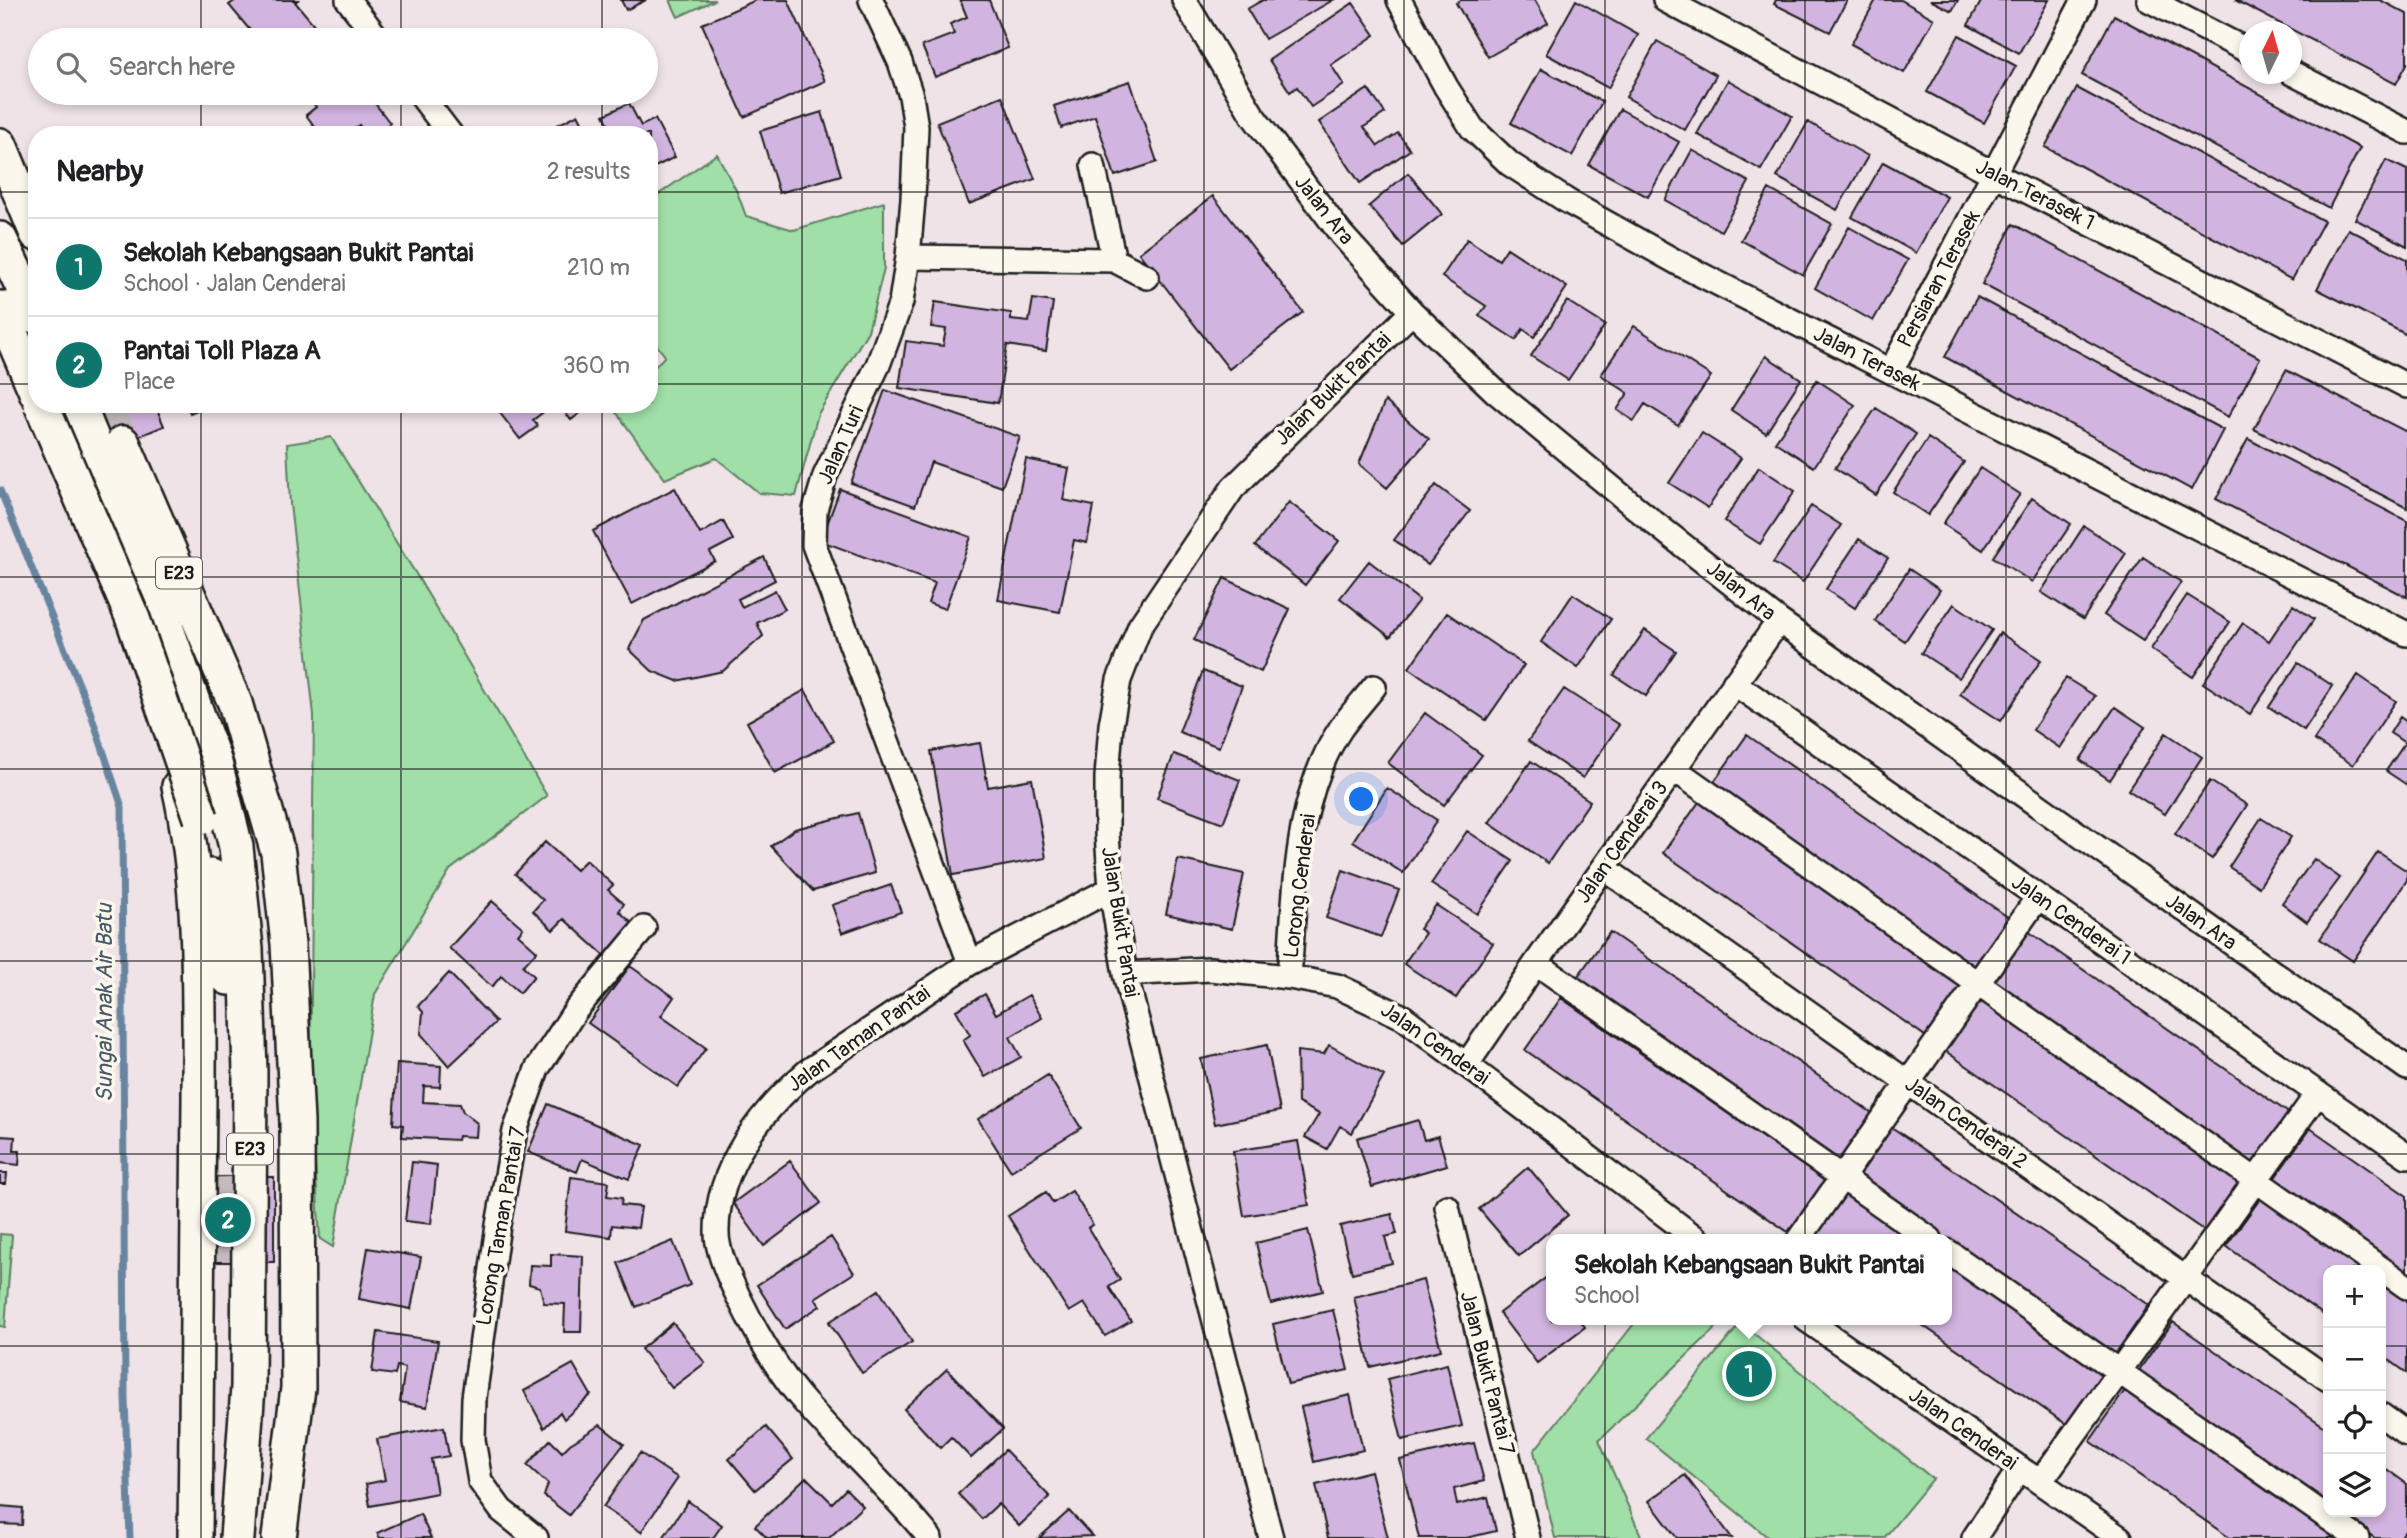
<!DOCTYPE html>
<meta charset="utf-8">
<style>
body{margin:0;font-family:Pangolin,sans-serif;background:#f6f6f6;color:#202124}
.controls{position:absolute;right:21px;bottom:21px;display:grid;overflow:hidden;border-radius:14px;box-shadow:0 4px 10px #0003}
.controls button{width:63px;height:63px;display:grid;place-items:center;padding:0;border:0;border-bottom:2px solid #e0e0e0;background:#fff;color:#202124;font:35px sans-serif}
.compass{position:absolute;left:2239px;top:21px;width:63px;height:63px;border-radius:50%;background:#fff;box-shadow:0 4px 10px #0003;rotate:5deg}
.you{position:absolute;left:1362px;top:800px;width:24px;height:24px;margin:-18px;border:5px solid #fff;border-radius:50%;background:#1a73e8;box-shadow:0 0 0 10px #1a73e833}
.badge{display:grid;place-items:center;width:46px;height:46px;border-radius:50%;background:#0f766e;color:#fff;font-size:23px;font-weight:700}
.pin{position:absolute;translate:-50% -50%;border:4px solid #fff;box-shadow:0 2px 7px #0006}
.popup{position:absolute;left:1546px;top:1234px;width:406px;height:91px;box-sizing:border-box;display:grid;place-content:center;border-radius:14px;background:#fff;filter:drop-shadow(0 2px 5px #0005);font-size:23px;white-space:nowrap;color:#757577}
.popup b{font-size:26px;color:#202124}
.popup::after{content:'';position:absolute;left:50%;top:100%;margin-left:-14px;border:14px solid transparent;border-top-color:#fff}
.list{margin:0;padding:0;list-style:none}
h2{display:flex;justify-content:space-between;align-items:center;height:91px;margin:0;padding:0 28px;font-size:30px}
h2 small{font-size:23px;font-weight:400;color:#757577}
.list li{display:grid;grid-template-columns:46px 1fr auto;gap:21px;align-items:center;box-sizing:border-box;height:98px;padding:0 28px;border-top:2px solid #e0e0e0}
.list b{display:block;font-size:26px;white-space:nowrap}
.list p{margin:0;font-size:23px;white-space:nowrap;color:#757577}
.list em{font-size:23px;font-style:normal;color:#757577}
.icon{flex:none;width:38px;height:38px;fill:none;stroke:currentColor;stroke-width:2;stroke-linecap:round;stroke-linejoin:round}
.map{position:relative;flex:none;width:2407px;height:1538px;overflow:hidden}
.search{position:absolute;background:#fff;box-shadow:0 4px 10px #0003;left:28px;top:28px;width:630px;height:77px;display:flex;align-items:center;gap:18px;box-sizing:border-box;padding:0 24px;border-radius:38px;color:#757577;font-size:26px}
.panel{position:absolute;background:#fff;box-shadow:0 4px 10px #0003;left:28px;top:126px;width:630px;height:287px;border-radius:28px}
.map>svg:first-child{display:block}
.green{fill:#a0dfa7;stroke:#5e7e62;stroke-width:2}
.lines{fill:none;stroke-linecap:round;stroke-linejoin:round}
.stream{stroke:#67859f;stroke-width:7}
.building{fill:#d2b4e0;stroke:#1c1c1c;stroke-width:2}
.highway-tunnel{stroke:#c5bbbf;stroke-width:33;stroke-dasharray:33 17;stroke-linecap:butt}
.minor-casing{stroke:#1c1c1c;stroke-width:28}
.highway-casing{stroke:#1c1c1c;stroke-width:38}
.minor{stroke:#fbf7ec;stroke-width:23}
.highway{stroke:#fbf7ec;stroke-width:33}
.highway-bridge-casing{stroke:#1c1c1c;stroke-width:38;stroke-linecap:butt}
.highway-bridge{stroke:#fbf7ec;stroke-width:33}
.grid{fill:none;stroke:#1c1c1c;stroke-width:2;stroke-opacity:0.55}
.labels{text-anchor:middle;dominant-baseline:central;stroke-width:7;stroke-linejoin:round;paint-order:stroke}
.shield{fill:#fbf7ec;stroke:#5f5e5a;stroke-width:2}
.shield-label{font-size:19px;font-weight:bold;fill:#1c1c1c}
.street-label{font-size:21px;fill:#1c1c1c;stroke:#fbf7ec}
.water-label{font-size:23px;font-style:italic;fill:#485968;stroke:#fbf7ec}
</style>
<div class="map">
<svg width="2407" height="1538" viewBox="0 0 2407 1538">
<rect width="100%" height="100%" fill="#efe3e8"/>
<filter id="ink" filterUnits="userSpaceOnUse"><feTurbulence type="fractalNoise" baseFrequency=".0143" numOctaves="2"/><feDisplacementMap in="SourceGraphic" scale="14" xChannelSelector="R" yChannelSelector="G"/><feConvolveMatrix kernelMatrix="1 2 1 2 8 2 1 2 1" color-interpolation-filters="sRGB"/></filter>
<g filter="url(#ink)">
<!-- green -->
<path class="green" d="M670 0H715L678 17Z
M717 154 737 192 746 216 794 230 884 202V268L868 331 818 414 796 496 759 493 716 458 665 479 614 409 619 404H649V373L665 356 649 335V201Z
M331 437 416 574 547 796 450 870 375 994 333 1247 320 1239 310 1085 314 715 290 504 287 444Z
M0 1234 12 1235 5 1327 0 1326Z
M1637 1320H1724L1599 1440 1642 1538H1555L1534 1451Z
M1741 1323 1933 1479 1884 1538H1769L1646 1438Z"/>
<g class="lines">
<!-- stream -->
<path class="stream" d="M0 490 90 711 122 807 125 1398 130 1538"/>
</g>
<!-- building -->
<path class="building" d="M236 0H298L295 2 316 27 304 36 297 28 288 35 292 40H258L229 5Z
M621 0H646L626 10Z
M756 0H788L825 81 744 117 702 24Z
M960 0H989L1008 48 935 77 922 46 954 34 950 24 967 17Z
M1263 0H1333L1265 39 1247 9Z
M1461 0H1535L1548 23 1488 57 1456 3Z
M1576 0 1638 35 1608 88 1546 54Z
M1776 0H1847L1830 32 1774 4Z
M1876 0H1901L1934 19 1904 73 1851 44Z
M1930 0H1958L1952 11Z
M1982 0H2049L2019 53 1968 25Z
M2235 0H2380L2407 14V64L2396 84Z
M1353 3 1375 35 1331 65 1344 85 1311 107 1297 87 1290 92 1269 60Z
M2114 15 2360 148 2329 208 2082 75Z
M1959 35 2016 66 1984 123 1927 92Z
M1657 41 1716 75 1685 130 1626 97Z
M1541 69 1602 102 1572 156 1511 123Z
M1728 80 1792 116 1761 170 1697 134Z
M1130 81 1157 162 1115 176 1095 116 1061 128 1054 106Z
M2077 88 2324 221 2292 280 2045 147Z
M1368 89 1385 113 1364 127 1378 146 1398 133 1410 150 1360 183 1319 122Z
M305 93H367L390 123 375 135H366L359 125 347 135H321L306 115 316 107Z
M1002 96 1035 179 969 204 937 122Z
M629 103 641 126 655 119 675 157 649 170V135H614L604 115Z
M1620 109 1679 142 1648 197 1589 165Z
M822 112 841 175 779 193 760 131Z
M578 114 589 135H546L544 132Z
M1808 122 1868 156 1837 210 1777 177Z
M1692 150 1749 182 1721 231 1665 200Z
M2386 160 2407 170V246L2355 219Z
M1883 162 1947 197 1916 253 1852 217Z
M1408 173 1442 214 1403 246 1369 206Z
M1769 189 1832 224 1803 275 1741 240Z
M1213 196 1303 312 1229 369 1139 253Z
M2013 224 2260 358 2228 417 1982 284Z
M1849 227 1908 260 1873 321 1815 288Z
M2348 229 2407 259V335L2317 289Z
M1467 239 1499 260 1507 248 1567 287 1534 337 1523 329 1516 340 1479 316 1486 306 1442 277Z
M1977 297 2223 430 2192 490 1945 357Z
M1033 299 1053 302 1046 351 1007 345 998 403 899 388 906 341 943 346 946 329 931 327 935 302 1011 313V320L1029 322Z
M1567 301 1605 325 1568 380 1531 356Z
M1634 326 1711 376 1678 425 1645 404 1634 421 1617 410 1628 393 1601 375Z
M1766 356 1801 379 1766 433 1731 410Z
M2286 370 2407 432V508L2254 429Z
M1817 380 1855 405 1814 467 1775 442Z
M885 390 1020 437 1002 487 931 462 915 506 851 483Z
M1385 401 1429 439 1387 488 1359 464Z
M50 404H155L164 426 74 463Z
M186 404H212L190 413Z
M493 404H554L533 420 538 426 520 439Z
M558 404H592L571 420Z
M1876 408 1916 434 1876 495 1835 468Z
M1702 433 1741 458 1708 508 1669 483Z
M1928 438 1964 462 1928 515 1893 492Z
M2248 439 2407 521V597L2216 499Z
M1026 459 1069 468 1063 500 1094 506 1087 543 1074 540 1060 612 998 600Z
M1759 467 1795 491 1760 544 1724 521Z
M1980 468 2020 494 1983 550 1943 524Z
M1436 485 1470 511 1428 565 1394 540Z
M675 488 700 534 723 521 733 540 710 552 715 561 632 604 593 531Z
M840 489 971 537 945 609 928 603 935 583 821 541Z
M2032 498 2071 524 2032 582 1993 557Z
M1289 502 1339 541 1305 585 1255 546Z
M1811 506 1841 525 1803 582 1773 563Z
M2084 526 2126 553 2083 619 2041 592Z
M1859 539 1888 558 1855 608 1826 589Z
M764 557 775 580 738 599 742 607 775 590 785 609 757 623 763 636 723 671 677 681 652 671 629 649 644 620Z
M2143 557 2181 582 2143 641 2104 615Z
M1369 561 1419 600 1390 637 1340 598Z
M1909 569 1940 590 1905 641 1875 621Z
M1224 578 1290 609 1261 672 1194 640Z
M1573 594 1611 619 1578 668 1541 642Z
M2187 595 2230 622 2193 677 2151 649Z
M1954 604 1992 630 1959 678 1921 653Z
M2293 605 2314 619 2250 714 2203 683 2243 623 2269 641Z
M1447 613 1524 665 1486 720 1409 668Z
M1645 630 1676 651 1646 696 1614 675Z
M2000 633 2041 660 2001 721 1960 694Z
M2298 663 2333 686 2304 730 2269 707Z
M1203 671 1242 686 1219 747 1179 732Z
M2358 675 2396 701 2353 765 2314 740Z
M2066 678 2095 696 2060 748 2033 730Z
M1564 689 1619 725 1583 778 1528 741Z
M805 690 834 741 775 773 747 722Z
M2115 707 2145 727 2110 780 2080 760Z
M1425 713 1482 755 1444 805 1388 763Z
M2400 717 2407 722V785L2386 771 2405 743 2390 733Z
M2166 733 2202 757 2165 814 2128 790Z
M1747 735 2012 920 1976 972 1711 786Z
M980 743 988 787 1032 779 1046 858 953 875 931 751Z
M1174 754 1240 780 1223 823 1157 798Z
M1531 761 1590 801 1548 863 1489 823Z
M2210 781 2247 805 2212 859 2175 834Z
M1387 788 1437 820 1403 873 1353 841Z
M1699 802 1964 987 1928 1038 1663 853Z
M858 813 875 873 813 891 771 846 795 829Z
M2261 818 2291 837 2259 887 2229 867Z
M1467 831 1513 861 1477 914 1431 884Z
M545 842 576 870 586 860 613 885 608 890 624 904 619 911 634 925 605 956 564 919 553 930 533 911 543 900 515 874Z
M2378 852 2407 871V880L2353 961 2320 939Z
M1178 859 1244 874 1232 929 1166 914Z
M2314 859 2340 878 2307 922 2282 903Z
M1343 870 1399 890 1381 937 1326 918Z
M891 885 901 912 842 933 832 905Z
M492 901 523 928 518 934 537 951 523 966 534 976 520 993 501 976 492 987 449 948Z
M1436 905 1493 943 1456 998 1404 964 1425 933 1419 929Z
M2025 929 2290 1114 2254 1166 1989 981Z
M1610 932 1875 1115 1839 1167 1573 983Z
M630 966 674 997 661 1016 706 1048 678 1087 588 1023Z
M449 973 496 1022 449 1066 421 1034 423 1012 418 1006Z
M985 994 996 1014 1029 995 1042 1018 1010 1037 1021 1057 985 1077 963 1040 970 1035 956 1010Z
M1977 996 2242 1181 2206 1232 1941 1048Z
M1561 998 1827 1182 1791 1234 1525 1050Z
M1267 1045 1280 1111 1215 1124 1201 1059Z
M1329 1045 1384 1076 1352 1133 1340 1126 1327 1149 1305 1137 1319 1114 1298 1103 1297 1051 1324 1054Z
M397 1063 441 1066 440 1087 424 1086 423 1102 460 1104 463 1112 477 1123 476 1137 458 1136 457 1140 402 1137 403 1125 393 1124Z
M1048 1075 1081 1128 1011 1171 978 1119Z
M548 1104 644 1145 629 1179 582 1159 577 1172 528 1152Z
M1418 1120 1424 1140 1438 1136 1447 1165 1372 1187 1357 1138Z
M1887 1124 2149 1305 2113 1357 1947 1241V1239H1944L1851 1175Z
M2310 1128 2407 1196V1272L2274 1179Z
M0 1136 15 1137 14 1151H20L19 1165 0 1163Z
M1298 1141 1309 1205 1244 1216 1233 1151Z
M790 1161 821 1203 764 1246 733 1203Z
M412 1162 437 1165 431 1224 405 1221Z
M1528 1167 1568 1215 1519 1256 1479 1209Z
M0 1173H7L6 1184H0Z
M182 1177H274V1262H182Z
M571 1177 609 1182 607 1196 622 1198 621 1205 641 1207 638 1228 612 1225 611 1237 565 1231Z
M1072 1191 1093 1225 1088 1228 1120 1280 1109 1287 1131 1321 1105 1336 1084 1303 1069 1312 1008 1216 1046 1192 1053 1203Z
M1842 1192 1910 1239H1809Z
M2263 1195 2371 1270H2328V1318L2226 1246Z
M1392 1214 1397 1234 1385 1237 1392 1263 1352 1273 1340 1226Z
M1308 1230 1323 1291 1271 1304 1256 1243Z
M831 1237 854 1273 815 1298 820 1306 785 1329 757 1285Z
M673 1241 690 1285 636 1307 618 1263Z
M368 1248 421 1257 411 1309 359 1299Z
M551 1254 583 1256 581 1332H564L565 1304 544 1303 540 1287 529 1284 530 1265 551 1266Z
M1947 1265 2102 1373 2066 1424 1915 1320H1947Z
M1547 1277 1551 1282V1320H1580L1585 1327 1537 1363 1499 1313Z
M2381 1277 2407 1296V1373L2381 1354Z
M1423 1280 1441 1350 1370 1367 1354 1297Z
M879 1290 912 1342 862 1373 829 1322Z
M1333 1310 1348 1370 1288 1384 1273 1324Z
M2173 1322 2328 1429V1506L2137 1373Z
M673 1323 705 1363 672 1388 641 1349Z
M378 1332 438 1341 427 1407 400 1402 405 1368 397 1366 395 1375 372 1372Z
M573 1364 591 1395 564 1419 560 1412 544 1428 524 1391Z
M1447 1364 1462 1426 1402 1440 1387 1379Z
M947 1369 1003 1429 971 1458 951 1437 940 1448 904 1409Z
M2126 1389 2341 1538H2230L2090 1441Z
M1350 1395 1363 1450 1314 1462 1301 1407Z
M600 1425 624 1444 569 1515 544 1496 548 1484 527 1465 550 1440 562 1452 570 1444Z
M444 1427 449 1456 431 1459 437 1493 370 1506 366 1484 385 1480 377 1439Z
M766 1427 793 1459 755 1490 729 1459Z
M1474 1443 1484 1481 1454 1489 1457 1505 1488 1497 1496 1531 1466 1538H1419L1400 1460Z
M1005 1450 1050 1497 1019 1526 998 1504 982 1519 958 1494Z
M640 1453 678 1478 641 1532 603 1507Z
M2381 1465 2407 1484V1528L2400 1538H2375L2337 1512H2381Z
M1371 1471 1388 1538H1328L1316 1485Z
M1685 1475 1732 1538H1677L1649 1501Z
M806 1477 832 1503 846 1489 863 1506 829 1538H767L755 1526Z
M688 1501 722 1525 713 1538H663Z
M0 1506 23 1508 22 1525 0 1524Z
M1069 1511 1092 1536 1039 1538Z
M420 1514 431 1538H380L377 1533Z"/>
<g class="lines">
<!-- highway-tunnel -->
<path class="highway-tunnel" d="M106 404 123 443
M227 1177 229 1262"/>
<defs>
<path id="minor" d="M348 0 379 40
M871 0 900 62 911 96 916 127 913 199 908 257 901 302 878 365 825 476 815 510 814 545 970 963
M1184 0 1253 116 1341 234 1412 312 1496 392 1652 521 1779 621 2407 1068
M1399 0 1446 87 1472 128 1510 164 1567 201 1680 264 2407 634
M1665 0 1994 174 2407 386
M2149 0 2250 52
M2292 73 2407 132
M419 93 451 135
M1093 165 1114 260
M908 257 1114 260 1147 277
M1891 371 2084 0
M1734 683 2407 1156
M1674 769 2407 1287
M1604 868 2328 1379
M1536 963 1930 1239
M1125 974 1210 969 1289 977 1337 986 1403 1017 1697 1239
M1289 977C1296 895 1293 800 1341 728 1351 714 1363 701 1374 687
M1467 1064 1536 963 1779 621
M1447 1207 1528 1538
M1799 1239 2038 897
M1947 1251 2357 1538
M1807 1320 2120 1538
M2381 1415 2407 1434
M2040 1482 2318 1093
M536 1538 501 1510 480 1481 473 1440 474 1398 498 1225 515 1131 537 1069 575 1011 644 928
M930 1538C890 1489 842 1446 800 1397 775 1367 756 1333 739 1298 730 1280 717 1252 717 1233 716 1168 761 1111 808 1071L970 963 1111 889
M1271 1538 1125 974 1111 889 1107 834V777L1111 725 1119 680 1140 626 1233 488 1412 312
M1974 1538 2020 1468"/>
<path id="highway" d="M0 145 37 234
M0 239 37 317
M0 308 37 394
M78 404 145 568 215 763 236 847 246 949 250 1072 248 1387 237 1538
M123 443 235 703 278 853 288 944 297 1122 298 1388 279 1538
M179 786C202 887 199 994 199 1098 199 1244 197 1391 195 1538
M211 876 228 978"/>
</defs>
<!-- minor casing -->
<use href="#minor" class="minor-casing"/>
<!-- highway casing -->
<use href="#highway" class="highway-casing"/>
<!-- minor -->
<use href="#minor" class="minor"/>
<!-- highway -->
<use href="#highway" class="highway"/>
<defs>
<path id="highway-bridge" d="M41 404 133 619 201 818"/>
</defs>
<!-- highway-bridge casing -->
<use href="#highway-bridge" class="highway-bridge-casing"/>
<!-- highway-bridge -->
<use href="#highway-bridge" class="highway-bridge"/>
</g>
</g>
<!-- grid -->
<path class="grid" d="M201 0V40M401 0V40M602 0V40M802 0V1538M1003 0V1538M1204 0V1538M1404 0V1538M1605 0V1538M1805 0V1538M2006 0V1538M2206 0V1538M201 93V135M401 93V135M602 93V135M0 192H37M649 192H2407M0 384H37M649 384H2407M201 404V1538M401 404V1538M602 404V1538M0 577H2407M0 769H2407M0 961H2407M0 1154H2407M0 1346H2328M2381 1346H2407"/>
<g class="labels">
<!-- shield labels -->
<g class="shield">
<rect x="156" y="557.5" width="46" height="31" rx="5"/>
<rect x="227" y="1133.5" width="46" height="31" rx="5"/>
</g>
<g class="shield-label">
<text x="179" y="573">E23</text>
<text x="250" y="1149">E23</text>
</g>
<!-- street labels -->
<g class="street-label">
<text transform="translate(2035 195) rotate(27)">Jalan Terasek 1</text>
<text transform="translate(1324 210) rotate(52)">Jalan Ara</text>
<text transform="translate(1939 279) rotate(-62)">Persiaran Terasek</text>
<text transform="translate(1867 359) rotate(27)">Jalan Terasek</text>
<text transform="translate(1333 389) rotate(-44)">Jalan Bukit Pantai</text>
<text transform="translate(841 445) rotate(-66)">Jalan Turi</text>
<text transform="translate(1741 591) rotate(38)">Jalan Ara</text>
<text transform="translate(1622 842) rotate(-55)">Jalan Cenderai 3</text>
<text transform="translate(1300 886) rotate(-83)">Lorong Cenderai</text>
<text transform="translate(2071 920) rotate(35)">Jalan Cenderai 1</text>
<text transform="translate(1120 922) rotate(81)">Jalan Bukit Pantai</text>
<text transform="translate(2201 922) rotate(35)">Jalan Ara</text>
<text transform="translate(859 1039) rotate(-35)">Jalan Taman Pantai</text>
<text transform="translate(1435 1044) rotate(35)">Jalan Cenderai</text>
<text transform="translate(1966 1123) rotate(35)">Jalan Cenderai 2</text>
<text transform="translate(501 1226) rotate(-80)">Lorong Taman Pantai 7</text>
<text transform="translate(1487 1373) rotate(76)">Jalan Bukit Pantai 7</text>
<text transform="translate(1963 1429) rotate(35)">Jalan Cenderai</text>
</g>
<!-- water labels -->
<g class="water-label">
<text transform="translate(104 1003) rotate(-90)">Sungai Anak Air Batu</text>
</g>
</g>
</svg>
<div class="controls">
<button>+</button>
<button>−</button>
<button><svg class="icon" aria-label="locate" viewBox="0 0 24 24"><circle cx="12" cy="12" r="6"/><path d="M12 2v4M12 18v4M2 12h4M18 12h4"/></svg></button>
<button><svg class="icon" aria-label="layers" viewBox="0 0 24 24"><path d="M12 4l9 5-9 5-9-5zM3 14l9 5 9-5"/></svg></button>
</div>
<svg class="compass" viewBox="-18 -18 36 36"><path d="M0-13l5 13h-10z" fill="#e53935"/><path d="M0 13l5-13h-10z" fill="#757577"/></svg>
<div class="you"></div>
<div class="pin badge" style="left:1749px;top:1374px">1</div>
<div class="popup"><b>Sekolah Kebangsaan Bukit Pantai</b>School</div>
<div class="pin badge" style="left:228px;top:1220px">2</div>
<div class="search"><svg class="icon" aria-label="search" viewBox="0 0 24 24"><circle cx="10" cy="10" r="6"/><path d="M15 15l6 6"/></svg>Search here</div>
<section class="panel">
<h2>Nearby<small>2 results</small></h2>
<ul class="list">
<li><span class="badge">1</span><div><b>Sekolah Kebangsaan Bukit Pantai</b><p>School · Jalan Cenderai</p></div><em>210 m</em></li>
<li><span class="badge">2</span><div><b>Pantai Toll Plaza A</b><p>Place</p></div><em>360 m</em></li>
</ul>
</section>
</div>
